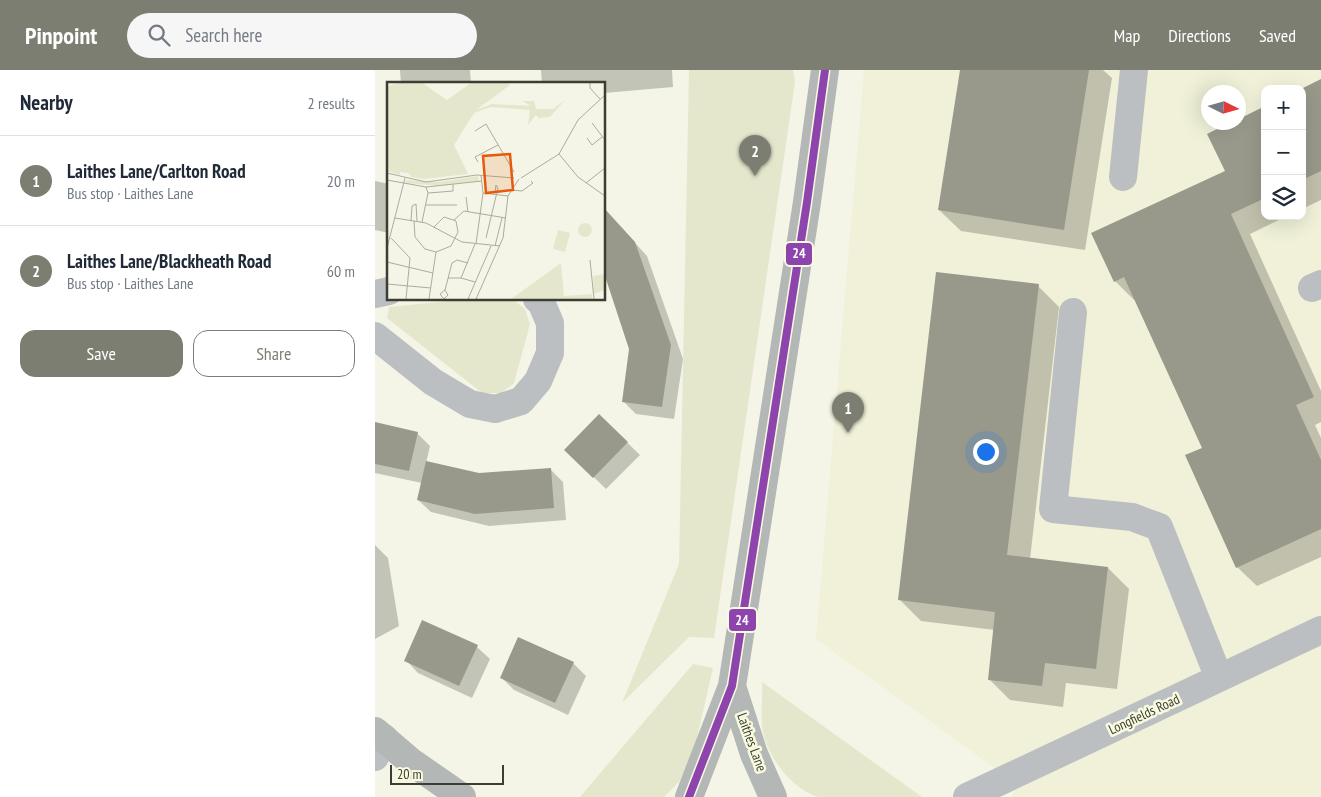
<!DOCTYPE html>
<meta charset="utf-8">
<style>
body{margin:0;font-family:"PT Sans Narrow",sans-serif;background:#f6f6f7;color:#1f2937}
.controls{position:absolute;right:15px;top:15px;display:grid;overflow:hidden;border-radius:10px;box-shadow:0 5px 20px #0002}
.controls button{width:45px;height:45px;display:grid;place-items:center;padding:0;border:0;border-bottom:1px solid #e0e1e3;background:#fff;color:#1f2937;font:25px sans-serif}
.compass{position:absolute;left:826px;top:15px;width:45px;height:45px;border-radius:50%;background:#fff;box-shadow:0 5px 20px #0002;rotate:95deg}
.scale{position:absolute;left:15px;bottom:12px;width:114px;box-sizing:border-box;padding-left:5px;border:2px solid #3d3e33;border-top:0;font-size:14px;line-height:18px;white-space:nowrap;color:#3d3e33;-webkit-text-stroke:4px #f9fbe0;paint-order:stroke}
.you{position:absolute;left:610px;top:381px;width:18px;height:18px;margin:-12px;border:4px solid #fff;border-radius:50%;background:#1a73e8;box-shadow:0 0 0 8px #1a73e833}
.badge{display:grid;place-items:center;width:32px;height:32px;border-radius:50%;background:#7d7e72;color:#fff;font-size:16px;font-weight:700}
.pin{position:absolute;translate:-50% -41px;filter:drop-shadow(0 1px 2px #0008)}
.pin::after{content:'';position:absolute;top:26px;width:18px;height:15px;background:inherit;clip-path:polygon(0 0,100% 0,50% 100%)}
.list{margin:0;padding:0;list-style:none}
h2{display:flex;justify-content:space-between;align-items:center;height:65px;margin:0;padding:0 20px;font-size:21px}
h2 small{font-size:16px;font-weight:400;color:#747a83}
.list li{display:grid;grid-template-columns:32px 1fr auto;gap:15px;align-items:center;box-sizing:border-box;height:90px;padding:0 20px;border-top:1px solid #e0e1e3}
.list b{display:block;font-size:19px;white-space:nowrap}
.list p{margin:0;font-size:16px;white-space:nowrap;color:#747a83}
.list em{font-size:16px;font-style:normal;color:#747a83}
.actions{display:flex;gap:10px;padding:15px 20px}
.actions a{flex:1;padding:11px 0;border:1px solid #7d7e72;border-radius:15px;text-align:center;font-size:18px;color:#7d7e72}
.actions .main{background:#7d7e72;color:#fff}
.icon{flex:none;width:28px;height:28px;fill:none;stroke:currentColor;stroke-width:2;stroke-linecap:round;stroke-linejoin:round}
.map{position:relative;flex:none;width:946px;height:727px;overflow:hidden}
header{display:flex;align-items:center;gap:30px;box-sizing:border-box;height:70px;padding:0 25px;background:#7d7e72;color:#fff}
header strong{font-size:24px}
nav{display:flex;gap:28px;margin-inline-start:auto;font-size:18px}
.search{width:350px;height:45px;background:#f6f6f7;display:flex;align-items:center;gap:12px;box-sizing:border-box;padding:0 18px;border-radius:28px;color:#747a83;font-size:19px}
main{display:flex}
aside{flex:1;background:#fff}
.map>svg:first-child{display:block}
.built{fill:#f0f1d8;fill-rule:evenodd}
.green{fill:#e5e7cd}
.shadow{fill:#0003}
.building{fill:#98998b}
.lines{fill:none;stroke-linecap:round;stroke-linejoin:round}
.minor{stroke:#bbbfc1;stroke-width:28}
.major{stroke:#b3b7b6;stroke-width:28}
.bus-1-casing{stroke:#f9fbe0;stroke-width:11}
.bus-1{stroke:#8e44ad;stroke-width:8}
.labels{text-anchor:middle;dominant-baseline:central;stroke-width:5;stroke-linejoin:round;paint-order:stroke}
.street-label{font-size:14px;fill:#3d3e33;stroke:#f9fbe0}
.inset-road{fill:none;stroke:#abac9e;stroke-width:1}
.view{fill:#e8590c;fill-opacity:0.15;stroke:#e8590c;stroke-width:2.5}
.inset-edge{fill:none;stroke:#3d3e33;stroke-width:2.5}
.line-badge{stroke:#f9fbe0;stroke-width:2}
.badge-label{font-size:14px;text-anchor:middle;font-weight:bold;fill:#fff}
</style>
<header>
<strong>Pinpoint</strong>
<div class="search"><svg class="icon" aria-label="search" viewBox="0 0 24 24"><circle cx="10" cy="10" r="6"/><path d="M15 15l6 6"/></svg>Search here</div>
<nav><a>Map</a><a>Directions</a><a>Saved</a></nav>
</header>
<main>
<aside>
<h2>Nearby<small>2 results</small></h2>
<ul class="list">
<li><span class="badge">1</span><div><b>Laithes Lane/Carlton Road</b><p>Bus stop · Laithes Lane</p></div><em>20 m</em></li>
<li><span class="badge">2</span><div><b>Laithes Lane/Blackheath Road</b><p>Bus stop · Laithes Lane</p></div><em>60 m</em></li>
</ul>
<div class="actions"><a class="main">Save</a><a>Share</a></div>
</aside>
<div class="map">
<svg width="946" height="727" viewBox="0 0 946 727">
<rect width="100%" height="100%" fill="#f4f5e6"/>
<!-- built -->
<path class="built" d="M489 0H946V727H637L642 714 441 569ZM890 19H927V146H890ZM834 22H864V52H834Z"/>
<!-- green -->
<path class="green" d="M314 0H418L420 12 339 568 314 567 247 633 304 494Z
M93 229H137L150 239 155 254 139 313 127 323H107L12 248 14 237Z
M318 594 338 598 318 685 304 712 289 727H205Z
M387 612 547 727H443C416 718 394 689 388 662 385 646 388 628 387 612Z"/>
<!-- shadow -->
<path class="shadow" d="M25 0H95L96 14H26Z
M166 0H297L298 17 229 23V14H167Z
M586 0H728L737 8 710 180 586 161 564 140Z
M946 10V130L927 139V19Z
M890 38V146H912L875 164 946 321V352L940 355 946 368V487L882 516 862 497 829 379 761 229 759 230 740 211 852 102 864 50Z
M0 111 14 114V163L0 160Z
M229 139 272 186 308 289 299 349 261 344 248 331 255 279 229 199Z
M663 216 684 237 655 489 733 498 754 519 742 619 691 613 688 637 635 630 614 609 620 560 546 551 525 530Z
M224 345 265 385 231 419 191 380Z
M0 354 42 363 55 376 51 393 104 405 175 399 188 412 191 450 114 456 56 442 43 430 47 413 0 403Z
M0 475 13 488 24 556 0 569Z
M102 577 115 589 97 628 43 603 31 590Z
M198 593 211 606 193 645 139 620 126 607Z"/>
<!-- building -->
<path class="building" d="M585 0H714L689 160 563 140Z
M946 9V101L927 110V19H926Z
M890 36V128L856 144 939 327 921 335 946 390V459L861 498 810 385 827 378 749 207 739 212 716 163 850 101 832 64 856 52H864V49Z
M229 138 260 172 296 275 287 337 247 332 254 279 229 203Z
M561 202 664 214 632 485 733 497 721 599 670 593 667 616 613 610 620 542 523 530Z
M224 344 253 372 218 408 189 380Z
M0 352 43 362 34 401 0 394Z
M51 391 104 403 176 398 179 438 100 444 42 430Z
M47 550 103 575 84 616 29 591Z
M143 567 199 592 180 633 125 608Z"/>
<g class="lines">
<!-- minor -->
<path class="minor" d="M748 107 759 0
M937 218 946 214
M0 224 14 221
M698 242 678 439 757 447 784 457 844 608
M0 266 58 312 95 334 120 339 146 331 163 311 175 283V253L166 232 162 229
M0 687 9 668
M592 727 946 560"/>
<!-- major -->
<path class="major" d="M357 616 379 684 398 727
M0 661 35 691 87 727
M314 727 357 616 432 132 450 0"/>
<defs>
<path id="bus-1" d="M314 727 357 616 432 132 450 0"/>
</defs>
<!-- bus-1 casing -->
<use href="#bus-1" class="bus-1-casing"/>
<!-- bus-1 -->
<use href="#bus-1" class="bus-1"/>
</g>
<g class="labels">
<!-- street labels -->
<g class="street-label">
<text transform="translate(769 644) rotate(-25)">Longfields Road</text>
<text transform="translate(377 672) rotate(70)">Laithes Lane</text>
</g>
</g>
<!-- overview -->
<g transform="translate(12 12)">
<rect width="218" height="218" fill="#f4f5e6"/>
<path d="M18 0H34L60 18 85 0H120L123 3 89 28 105 22 144 24 135 19H147L149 27H166L178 18 163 35 152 36 149 33 141 43 143 28 104 25 87 31 67 63 81 92 36 97 25 95 21 91 13 90V93L0 89V4ZM91 94 92 99 53 104 18 101 20 98 52 100ZM191 148a7 7 0 1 1 14 0a7 7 0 1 1-14 0ZM171 148 183 151 178 170 166 167ZM174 181 177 214 205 212V217H124ZM217 192V208L207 212 206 194Z" fill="#e5e7cd"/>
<path class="inset-road" d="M203 0V6L213 17M205 41 218 58M88 49 99 42 127 90M200 56 205 63 215 55M172 72 191 95 218 114M91 80 88 75 111 63M0 91 39 100 90 93 127 96M134 96 172 72 191 38 218 13M0 98 39 105 95 99M199 101 218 86M39 105 41 111 54 110 66 109V102M124 108 135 109 146 101 144 99M96 111 121 114M79 115 81 130M39 123H70M8 136 39 141 75 160 113 164M67 138 77 129 119 136M24 139 25 124 29 122 30 139M27 139 28 155 38 167 49 170 64 164 71 150 69 139 57 135 47 145M35 140 41 111M4 156 23 176 19 217M99 156 111 106 109 103 108 111M89 162 96 111 94 93M108 164 115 136M0 166 18 96M203 178 207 217M0 180 46 191M61 196H74L88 200M74 196 88 162M0 202 44 206M58 208 61 213 57 217 53 212 58 208 65 181 70 178 81 181M42 217 49 170M81 217 104 164M89 217 116 156 121 114 132 97"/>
<path class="view" d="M123 72 126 108 99 111 96 74Z"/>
<rect width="218" height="218" class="inset-edge"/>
</g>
<g class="line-badge">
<rect x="410" y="172" width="28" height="24" rx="5" fill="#8e44ad"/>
<rect x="353" y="538" width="29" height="24" rx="5" fill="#8e44ad"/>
</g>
<g class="badge-label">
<text x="424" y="188">24</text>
<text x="367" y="555">24</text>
</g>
</svg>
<div class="controls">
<button>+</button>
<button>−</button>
<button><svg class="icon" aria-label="layers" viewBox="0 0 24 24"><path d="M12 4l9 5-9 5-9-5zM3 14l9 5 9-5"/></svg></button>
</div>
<svg class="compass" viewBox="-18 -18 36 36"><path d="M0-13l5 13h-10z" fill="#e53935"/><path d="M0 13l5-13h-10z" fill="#747a83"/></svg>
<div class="scale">20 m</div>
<div class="you"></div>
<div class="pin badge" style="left:473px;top:363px">1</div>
<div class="pin badge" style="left:380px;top:106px">2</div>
</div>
</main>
